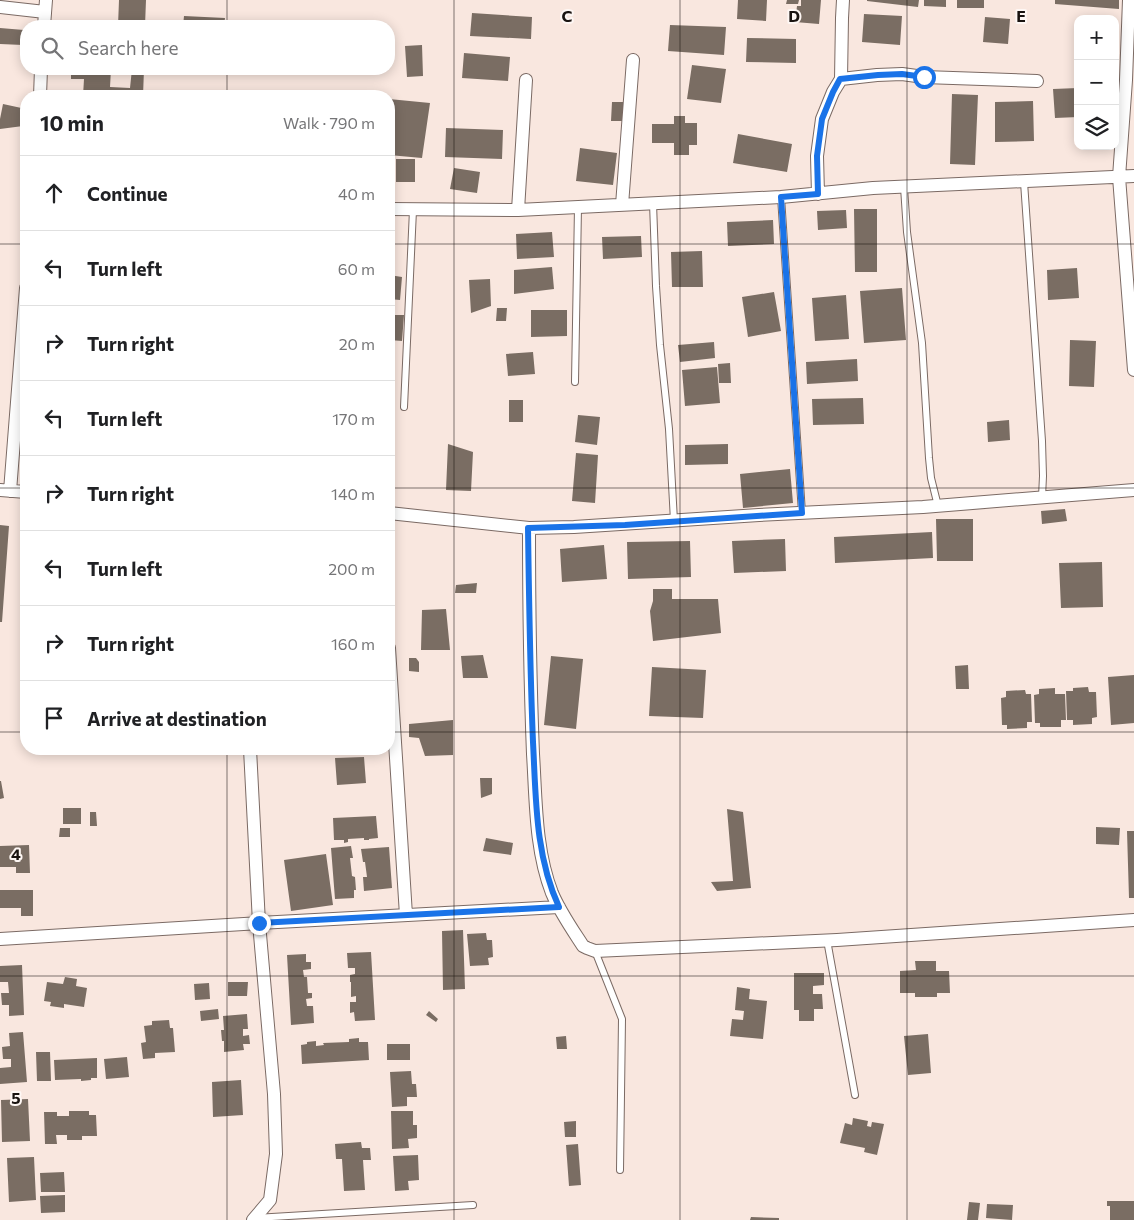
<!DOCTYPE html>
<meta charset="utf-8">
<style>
body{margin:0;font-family:Commissioner,sans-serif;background:#f2f2f2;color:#202124}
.controls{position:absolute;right:15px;top:15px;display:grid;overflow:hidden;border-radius:10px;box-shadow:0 2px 12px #0003}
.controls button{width:45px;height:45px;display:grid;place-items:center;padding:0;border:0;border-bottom:1px solid #e0e0e0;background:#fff;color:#202124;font:25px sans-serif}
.stop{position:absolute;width:15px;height:15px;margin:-11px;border:4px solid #1a73e8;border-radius:50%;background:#fff}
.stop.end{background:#1a73e8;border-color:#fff;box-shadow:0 1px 5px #0008}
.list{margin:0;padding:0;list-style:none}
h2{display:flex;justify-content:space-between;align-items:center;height:65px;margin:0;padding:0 20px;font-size:21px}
h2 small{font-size:16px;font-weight:400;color:#757577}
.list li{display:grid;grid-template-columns:32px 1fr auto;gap:15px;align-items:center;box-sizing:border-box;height:75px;padding:0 20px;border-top:1px solid #e0e0e0}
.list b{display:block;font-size:19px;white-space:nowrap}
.list em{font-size:16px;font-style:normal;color:#757577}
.icon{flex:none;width:28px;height:28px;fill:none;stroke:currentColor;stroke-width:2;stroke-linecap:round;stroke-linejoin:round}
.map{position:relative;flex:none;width:1134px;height:1220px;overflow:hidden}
.search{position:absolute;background:#fff;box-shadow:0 2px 12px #0003;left:20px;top:20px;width:375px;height:55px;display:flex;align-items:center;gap:12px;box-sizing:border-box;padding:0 18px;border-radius:20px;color:#757577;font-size:19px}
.panel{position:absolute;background:#fff;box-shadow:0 2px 12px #0003;left:20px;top:90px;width:375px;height:665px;border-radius:20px}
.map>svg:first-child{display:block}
.building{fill:#7a6d63}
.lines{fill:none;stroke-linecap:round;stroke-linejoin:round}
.lane-casing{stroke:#7b6a64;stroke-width:8}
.street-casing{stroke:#7b6a64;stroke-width:14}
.lane{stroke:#fff;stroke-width:6}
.street{stroke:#fff;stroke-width:12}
.route{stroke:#1a73e8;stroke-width:6}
.grid{fill:none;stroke:#191310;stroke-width:1;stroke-opacity:0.55}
.grid-label{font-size:16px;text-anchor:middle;font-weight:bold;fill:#191310;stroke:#fef7f4;stroke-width:4;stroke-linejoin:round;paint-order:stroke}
</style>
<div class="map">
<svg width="1134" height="1220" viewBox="0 0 1134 1220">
<rect width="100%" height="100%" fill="#f9e7df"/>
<!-- building -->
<path class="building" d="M119 0H146L145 26H118Z
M738 0H767L766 21 737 19Z
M787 0H799L798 4H786Z
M801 0H821L819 24 795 22 797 6H801Z
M867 0H919L918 7 867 1Z
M924 0H946V7L924 6Z
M957 0H984V8H957Z
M1055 0H1119V9L1055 4Z
M472 13 532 17 531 39 470 36Z
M864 14 902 16 900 45 862 42Z
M184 16 225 18 224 26H183Z
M985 17 1010 19 1008 44 983 42Z
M670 25 726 27 724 55 668 51Z
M0 28 24 30 23 45 0 44Z
M747 38 796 39V63L746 62Z
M422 45 423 76 407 77 405 46Z
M464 53 510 57 508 81 462 78Z
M692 65 726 69 721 103 687 99Z
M71 69H111L110 87 130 88 132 69H144L143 96H83L84 79H71Z
M1078 88V117L1055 118 1053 89Z
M952 94 978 95 975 165 950 164Z
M389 99 430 103 422 158 389 155Z
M1033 101 1034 141 995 142V102Z
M612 102H627L626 121H611Z
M3 104 26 109 23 126 0 129V119Z
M674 116H685V123H697V145H689V155H674V143H652V124H674Z
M446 128 503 130 502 159 445 157Z
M738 134 792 144 787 172 733 163Z
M580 148 617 153 613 185 576 181Z
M396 159H415V182H396Z
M454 168 480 172 477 193 450 189Z
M854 209H877V272H855Z
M846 210 847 228 818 230 817 211Z
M773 220 774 244 728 246 727 222Z
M552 232 554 257 517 259 516 234Z
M641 236 642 257 603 259 602 237Z
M702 251 703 287H672L671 252Z
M552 267 554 289 514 294V270Z
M1077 268 1079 298 1048 300 1047 270Z
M389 275 402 277 400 300 389 299Z
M490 279 491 306 471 313 469 280Z
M902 288 906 340 864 343 860 291Z
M774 292 781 331 748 337 742 297Z
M846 295 849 339 815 341 812 298Z
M497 308H507L506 321H496Z
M531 310H567V336L531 337Z
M389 315H404L402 341 389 340Z
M1070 340 1096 341 1094 387 1069 386Z
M714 342 715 358 680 362 678 345Z
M533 352 535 374 508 376 506 354Z
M857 359 858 381 807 384 806 362Z
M730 363 731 383H719L718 364Z
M717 367 720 403 685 406 682 370Z
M863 398 864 424 813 425 812 399Z
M509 400H523V422H509Z
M578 415 600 417 597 445 575 442Z
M1009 420 1010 440 988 442 987 422Z
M448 444 473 452 471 491 446 490Z
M728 444V464L685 465V445Z
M576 453 598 455 595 503 572 501Z
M790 469 793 503 743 508 740 474Z
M1065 509 1067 521 1042 524 1041 511Z
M936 519H973V561H937Z
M0 525 9 526 2 622H0Z
M932 532 933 558 835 563 834 537Z
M785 539 786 571 734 573 732 541Z
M690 541 691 577 628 579 627 542Z
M604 545 607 579 562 582 560 549Z
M1102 562 1103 607 1061 608 1059 563Z
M477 583 476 593H455L456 585Z
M653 589H672V599H718L721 633 653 641 650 611 653 601Z
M446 609 450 650H421L422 610Z
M483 655 488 678H463L461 656Z
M551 656 583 659 576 729 544 725Z
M409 658H416L419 662V672L409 671Z
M968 665 969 689H956L955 666Z
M652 667 706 670 703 718 649 716Z
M1134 675V723L1111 725 1108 677Z
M1088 687 1089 692H1096L1097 717 1092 718V724L1073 725V720H1067L1066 691H1073V688Z
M1055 688V694H1065L1066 720H1061V727H1040V723H1035L1034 695 1039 694V689Z
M1025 690 1026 694H1031L1032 722H1027V728L1007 729V725H1002L1001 698 1006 697V691Z
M453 720V755L425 756 419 738 409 737V724Z
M364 757 366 783 337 785 335 758Z
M480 778H492V794L481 798Z
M0 781H1L4 798 0 799Z
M63 808H81V824H63Z
M727 809 743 812 751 888 717 891 711 882 733 881Z
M90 812H96L97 826H90Z
M376 816 378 838 369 839V840H364V838L348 839V842L344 843V840H334L333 818Z
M1096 827 1120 828 1119 845 1096 844Z
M60 828H70V837H59Z
M1127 831H1134V898H1129Z
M486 838 513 843 511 855 483 851Z
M29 845 30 873H16V867H0V846Z
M351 846 353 858H350L352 876 355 877 356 890H354V898L335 899 331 848Z
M389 847 392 888 364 891 363 877H367L365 862H363L361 849Z
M326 854 333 905 291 911 284 860Z
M0 890H33V916H21V908H0Z
M463 930 465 989 443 990 442 931Z
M486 933 487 940H492L493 957 488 958 489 965 470 966 467 934Z
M371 952 375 1020 355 1021 354 1012 350 1013V1002H356V996L351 997V982H350V975L355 974V968H348L347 953Z
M306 954V962H311V969L303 970 304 977H307L308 993H312V998L306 999 307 1006H313L314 1023 291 1025 287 955Z
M915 961H936V971H949L950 993H937V997H915V993H900V971L916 970Z
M22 965 24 1015 9 1016V1005H2L1 993H9L8 982H0V966Z
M794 973H824V985L813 986V994H822L823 1009H814V1021H799V1010H794Z
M65 977 77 979 76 986 87 988 84 1007 64 1004V1008L50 1006 51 1002 44 1001 47 982 63 984Z
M228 982H248L247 996H228Z
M209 983 210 999 195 1000 194 984Z
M737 987 750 989 749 999 767 1001 763 1039 730 1036 732 1019 743 1020 744 1011 735 1010Z
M218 1009 219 1019 201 1021 200 1011Z
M429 1011 438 1019 436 1022 426 1015Z
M247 1014 248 1029H243V1036L249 1035 250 1044H243L244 1050 224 1052V1041H222L221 1030H224L223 1016Z
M169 1020 170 1028H173L175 1052 155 1053V1058L143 1059 141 1043 146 1042 144 1026 152 1025V1021Z
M23 1032 27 1082 0 1084V1068L11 1067V1059H3L2 1047 10 1046 9 1033Z
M928 1034 931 1073 908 1075 904 1036Z
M566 1036 567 1049H557L556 1037Z
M359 1038V1042H368L369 1060 302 1064 301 1045 307 1044V1042L316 1041V1046L324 1045 323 1043 349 1042V1039Z
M387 1044H410V1060H387Z
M36 1052H50L51 1081H37Z
M127 1057 129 1077 106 1079 104 1059Z
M97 1058V1078H91V1080L81 1081V1079L55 1080 54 1060Z
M411 1071 412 1084H416L417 1097H407V1106L392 1107 390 1072Z
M241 1080 243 1115 213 1117 212 1082Z
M28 1099 30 1141 2 1142 1 1100Z
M69 1111H89V1115H96L97 1136H82V1140H67V1135H56L57 1144H45L44 1112H57V1116H69Z
M391 1111H413V1125H417V1138L408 1139 409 1148 392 1149Z
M853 1118 868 1121 867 1126 871 1127 872 1122 884 1124 877 1155 864 1152 865 1148 840 1143 845 1123 852 1125Z
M576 1121V1137H565L564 1122Z
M361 1142 362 1148H370L371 1160H363L365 1190 344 1191 342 1159H336L335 1144Z
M578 1144 581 1185 569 1186 566 1145Z
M418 1155 419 1180 408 1181 409 1190 395 1191 393 1156Z
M34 1157 36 1200 9 1202 7 1158Z
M64 1172 65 1192H41L40 1173Z
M65 1195V1212L41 1213 40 1196Z
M1107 1201H1134V1220H1110V1206H1107Z
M969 1202 980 1203 978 1220H967Z
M987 1204 1013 1205 1012 1220 986 1218Z
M751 1217 779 1218V1220H750Z"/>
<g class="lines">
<defs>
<path id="lane" d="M1024 182 1042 441 1043 476 1042 497
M904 187 907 232 922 343 929 458 931 478 938 506
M781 197 802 513
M653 203 656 286 660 345 669 429 674 521
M575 382 578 207
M404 407 413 210
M827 940 855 1095
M595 951 622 1019 620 1170
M255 1218 473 1205"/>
<path id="street" d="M1129 0 1126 80 1119 177 1134 370
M0 7 45 12
M44 26 46 0
M841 79 877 75 902 74 924 77 1037 81
M40 96 41 69
M818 194 817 156 822 119 833 92 841 79 842 18 843 0
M622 205 633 60
M389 209 518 210 781 197 873 188 1134 176
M518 210 526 80
M0 490 26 492
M10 491 26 288
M389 513 529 528 574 527 759 515 923 507 1134 490
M529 528C529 604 530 678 533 754 536 800 535 849 552 893 560 912 572 929 583 946L587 948 595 951 837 940 1134 920
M389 648 406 915
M250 749 259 923 274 1094 276 1154 270 1200 253 1220
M0 939 259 923 559 907"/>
</defs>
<!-- lane casing -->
<use href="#lane" class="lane-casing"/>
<!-- street casing -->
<use href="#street" class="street-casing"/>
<!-- lane -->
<use href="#lane" class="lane"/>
<!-- street -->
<use href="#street" class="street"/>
</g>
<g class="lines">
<!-- route -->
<path class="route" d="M259 923 559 907C535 855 536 798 533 742 530 671 529 600 528 528L625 525 802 513 781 197 818 194 817 156 822 119 833 92 840 79 878 75 902 74 924 77"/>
</g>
<!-- grid -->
<path class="grid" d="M227 0V26M454 0V1220M680 0V1220M907 0V1220M227 69V96M0 244H26M389 244H1134M0 488H26M389 488H1134M0 732H26M389 732H1134M227 749V1220M0 976H1134"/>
<g class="grid-label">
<text x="567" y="22">C</text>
<text x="794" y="22">D</text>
<text x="1021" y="22">E</text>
<text x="16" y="860">4</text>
<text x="16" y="1104">5</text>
</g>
</svg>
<div class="controls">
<button>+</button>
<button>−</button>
<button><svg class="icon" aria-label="layers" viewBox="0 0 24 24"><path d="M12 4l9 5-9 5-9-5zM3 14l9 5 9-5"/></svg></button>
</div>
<div class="stop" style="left:924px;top:77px"></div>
<div class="stop end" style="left:259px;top:923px"></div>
<div class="search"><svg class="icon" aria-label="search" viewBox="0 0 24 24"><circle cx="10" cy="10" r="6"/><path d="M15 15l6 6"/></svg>Search here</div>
<section class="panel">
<h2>10 min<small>Walk · 790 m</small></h2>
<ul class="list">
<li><svg class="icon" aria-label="ahead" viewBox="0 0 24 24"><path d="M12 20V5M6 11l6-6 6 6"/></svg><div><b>Continue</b></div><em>40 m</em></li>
<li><svg class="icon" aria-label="left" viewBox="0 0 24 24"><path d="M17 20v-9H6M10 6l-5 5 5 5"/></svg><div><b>Turn left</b></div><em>60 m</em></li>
<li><svg class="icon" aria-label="right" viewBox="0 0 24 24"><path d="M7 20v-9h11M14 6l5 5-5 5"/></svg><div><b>Turn right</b></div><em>20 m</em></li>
<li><svg class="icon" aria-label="left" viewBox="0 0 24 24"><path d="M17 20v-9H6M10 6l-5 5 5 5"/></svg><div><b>Turn left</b></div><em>170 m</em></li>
<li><svg class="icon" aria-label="right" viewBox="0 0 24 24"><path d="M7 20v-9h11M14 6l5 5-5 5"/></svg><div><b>Turn right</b></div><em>140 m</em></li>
<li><svg class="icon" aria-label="left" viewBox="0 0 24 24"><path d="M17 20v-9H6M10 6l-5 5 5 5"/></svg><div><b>Turn left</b></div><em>200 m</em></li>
<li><svg class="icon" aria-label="right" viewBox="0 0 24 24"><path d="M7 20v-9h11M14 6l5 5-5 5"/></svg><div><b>Turn right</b></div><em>160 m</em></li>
<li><svg class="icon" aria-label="arrive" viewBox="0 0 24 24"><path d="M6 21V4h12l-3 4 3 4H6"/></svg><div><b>Arrive at destination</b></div></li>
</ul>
</section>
</div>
